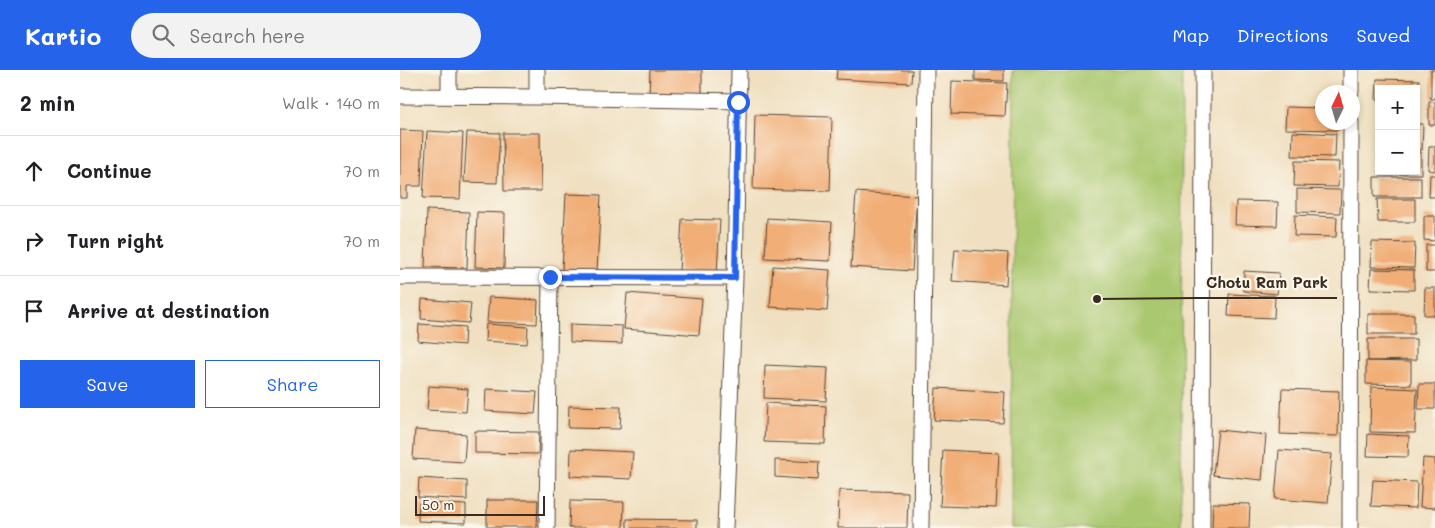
<!DOCTYPE html>
<meta charset="utf-8">
<style>
body{margin:0;font-family:Mali,sans-serif;background:#f2f2f2;color:#202124}
.controls{position:absolute;right:15px;top:15px;display:grid;overflow:hidden;border-radius:0px;box-shadow:0 2px 8px #0003}
.controls button{width:45px;height:45px;display:grid;place-items:center;padding:0;border:0;border-bottom:1px solid #e0e0e0;background:#fff;color:#202124;font:25px sans-serif}
.compass{position:absolute;left:915px;top:15px;width:45px;height:45px;border-radius:50%;background:#fff;box-shadow:0 2px 8px #0003;rotate:5deg}
.scale{position:absolute;left:15px;bottom:12px;width:130px;box-sizing:border-box;padding-left:5px;border:2px solid #3b2a1e;border-top:0;font-size:14px;line-height:18px;white-space:nowrap;color:#3b2a1e;-webkit-text-stroke:4px #fbf7ec;paint-order:stroke}
.stop{position:absolute;width:15px;height:15px;margin:-11px;border:4px solid #2563eb;border-radius:50%;background:#fff}
.stop.end{background:#2563eb;border-color:#fff;box-shadow:0 1px 5px #0008}
.list{margin:0;padding:0;list-style:none}
h2{display:flex;justify-content:space-between;align-items:center;height:65px;margin:0;padding:0 20px;font-size:21px}
h2 small{font-size:16px;font-weight:400;color:#757577}
.list li{display:grid;grid-template-columns:32px 1fr auto;gap:15px;align-items:center;box-sizing:border-box;height:70px;padding:0 20px;border-top:1px solid #e0e0e0}
.list b{display:block;font-size:19px;white-space:nowrap}
.list em{font-size:16px;font-style:normal;color:#757577}
.actions{display:flex;gap:10px;padding:15px 20px}
.actions a{flex:1;padding:11px 0;border:1px solid #2563eb;border-radius:0px;text-align:center;font-size:18px;color:#2563eb}
.actions .main{background:#2563eb;color:#fff}
.icon{flex:none;width:28px;height:28px;fill:none;stroke:currentColor;stroke-width:2;stroke-linecap:round;stroke-linejoin:round}
.map{position:relative;flex:none;width:1035px;height:458px;overflow:hidden}
header{display:flex;align-items:center;gap:30px;box-sizing:border-box;height:70px;padding:0 25px;background:#2563eb;color:#fff}
header strong{font-size:24px}
nav{display:flex;gap:28px;margin-inline-start:auto;font-size:18px}
.search{width:350px;height:45px;background:#f2f2f2;display:flex;align-items:center;gap:12px;box-sizing:border-box;padding:0 18px;border-radius:28px;color:#757577;font-size:19px}
main{display:flex}
aside{flex:1;background:#fff}
.map>svg:first-child{display:block}
.green{fill:#aac86f;stroke:#727946}
.building{fill:#f1ae77}
.lines{fill:none;stroke-linecap:round;stroke-linejoin:round}
.minor-casing{stroke:#564536;stroke-width:17}
.minor{stroke:#fff;stroke-width:15}
.route{stroke:#2563eb;stroke-width:6}
.leader{fill:none;stroke:#3b2a1e;stroke-width:2}
.callout-dot{fill:#3b2a1e;stroke:#fbf7ec;stroke-width:2}
.callout-label{font-size:15px;text-anchor:middle;font-weight:bold;fill:#3b2a1e;stroke:#fbf7ec;stroke-width:4.5;stroke-linejoin:round;paint-order:stroke}
</style>
<header>
<strong>Kartio</strong>
<div class="search"><svg class="icon" aria-label="search" viewBox="0 0 24 24"><circle cx="10" cy="10" r="6"/><path d="M15 15l6 6"/></svg>Search here</div>
<nav><a>Map</a><a>Directions</a><a>Saved</a></nav>
</header>
<main>
<aside>
<h2>2 min<small>Walk · 140 m</small></h2>
<ul class="list">
<li><svg class="icon" aria-label="ahead" viewBox="0 0 24 24"><path d="M12 20V5M6 11l6-6 6 6"/></svg><div><b>Continue</b></div><em>70 m</em></li>
<li><svg class="icon" aria-label="right" viewBox="0 0 24 24"><path d="M7 20v-9h11M14 6l5 5-5 5"/></svg><div><b>Turn right</b></div><em>70 m</em></li>
<li><svg class="icon" aria-label="arrive" viewBox="0 0 24 24"><path d="M6 21V4h12l-3 4 3 4H6"/></svg><div><b>Arrive at destination</b></div></li>
</ul>
<div class="actions"><a class="main">Save</a><a>Share</a></div>
</aside>
<div class="map">
<svg width="1035" height="458" viewBox="0 0 1035 458">
<rect width="100%" height="100%" fill="#fbf7ec"/>
<filter id="ink" filterUnits="userSpaceOnUse"><feTurbulence type="fractalNoise" baseFrequency=".02" numOctaves="2"/><feDisplacementMap in="SourceGraphic" scale="10" xChannelSelector="R" yChannelSelector="G"/><feConvolveMatrix kernelMatrix="1 2 1 2 8 2 1 2 1" color-interpolation-filters="sRGB"/></filter>
<filter id="wash" filterUnits="userSpaceOnUse"><feTurbulence type="fractalNoise" baseFrequency=".0096" numOctaves="4" result="noise"/><feDisplacementMap in="SourceGraphic" scale="20" xChannelSelector="R" yChannelSelector="G"/><feGaussianBlur stdDeviation="1.12" result="paint"/><feColorMatrix in="noise" values="0 0 0 0 0 0 0 0 0 0 0 0 0 0 0 0 0 1.4 0 .05"/><feComposite in="paint" operator="in"/></filter>
<g filter="url(#wash)">
<rect width="100%" height="100%" fill="#f0e0c1"/>
<!-- green -->
<path class="green" d="M613 0H782L781 458H611Z"/>
<g id="blocks">
<!-- building -->
<path class="building" d="M250 0H302V27L249 26Z
M437 0H512L511 13 436 9Z
M575 0H604V11L575 10Z
M1031 0H1035V29H1031Z
M977 9 1019 10V31H1016V19H979V30H976Z
M552 11 607 13 605 46 551 44Z
M1029 32H1035V55H1029Z
M886 37 922 38V52H939V60L885 59Z
M355 45 432 47 430 121 353 119Z
M1016 54H1023L1022 80H1016Z
M0 60 23 61 21 116H7V128H0Z
M27 61 63 63 60 129 23 128Z
M67 62 100 63 97 113 64 112Z
M893 62 936 64 935 87 892 86Z
M103 63H140L141 121H104Z
M1029 76H1035V101L1028 100Z
M1016 82H1021V104H979V101H1016Z
M895 91 939 92 938 117 894 116Z
M1030 105H1035V127H1029Z
M974 107H1021V127H974Z
M897 119 941 120 940 143 897 142Z
M456 122 517 126 512 201 451 197Z
M166 124 201 125 197 201 162 200Z
M977 129H1015V152H978Z
M836 131 878 132 877 156 835 155Z
M27 140 69 142 67 198 25 197Z
M77 142 105 143 104 198 75 197Z
M895 145 937 147 936 167 894 166Z
M1024 146H1035V171L1024 170Z
M367 148 432 152 430 191 365 188Z
M282 149 320 150 317 203 279 201Z
M972 172 1015 173 1014 198 971 197Z
M1026 175H1035V202H1026Z
M555 179 608 183 606 215 552 211Z
M373 196 430 200 427 241 370 237Z
M971 199 1014 200V220L970 219Z
M844 201 879 203 877 224 843 221Z
M1025 218H1035V245H1024Z
M227 223 302 229 299 265 224 259Z
M829 224 875 226 874 248 828 246Z
M89 227 138 230 137 254 87 252Z
M22 229 71 233 69 253 21 249Z
M968 244H1014V264H968Z
M19 254 65 257 64 275 18 271Z
M86 254 128 257 127 274 85 271Z
M170 254 222 256V274L170 272Z
M968 269H1016V290L968 291Z
M966 291 1011 292V315L966 314Z
M365 295 428 298 426 331 364 328Z
M1019 314H1035V339H1018Z
M29 316 68 319 66 342 27 340Z
M971 317 1017 319 1015 363 970 362Z
M536 318 605 322 603 353 534 350Z
M86 319 137 322 135 344 85 341Z
M882 319 939 321 938 366 880 364Z
M366 333 426 336 425 374 364 372Z
M169 336 221 337 220 359 168 358Z
M15 360 66 364 64 392 13 389Z
M818 360 866 365 862 410 813 405Z
M75 361 139 362 138 384 75 383Z
M968 364 1009 366 1008 387 967 386Z
M171 379 233 382 231 409 170 406Z
M543 380 599 383 596 438 540 436Z
M879 380 932 384 928 433 875 429Z
M1023 388 1035 389V438L1020 437Z
M375 390 419 392 418 410 375 407Z
M19 408 67 411V430L18 427Z
M973 410 1017 412 1016 438 971 436Z
M439 420 508 422 507 458H438Z
M87 430H138L137 457H87Z
M170 431 224 432 223 458H169Z
M19 433 66 435V453L18 451Z
M813 433 850 434 849 458H812Z
M227 449 297 450V458H227Z"/>
</g>
</g>
<g filter="url(#ink)">
<use href="#blocks" fill-opacity="0" stroke="#564536" stroke-width="1"/>
<g class="lines">
<defs>
<path id="minor" d="M137 0V27
M951 22V0
M0 26 137 27 338 31
M49 26V0
M0 207 335 208
M147 458 150 207
M325 458 335 208 339 0
M521 458 526 0
M802 458 803 0
M950 458 951 52"/>
</defs>
<!-- minor casing -->
<use href="#minor" class="minor-casing"/>
<!-- minor -->
<use href="#minor" class="minor"/>
</g>
</g>
<g class="lines" filter="url(#ink)">
<!-- route -->
<path class="route" d="M150 207 335 208 338 32"/>
</g>
<!-- callouts -->
<path class="leader" d="M697 229L796 228H937"/>
<circle class="callout-dot" cx="697" cy="229" r="5"/>
<g class="callout-label">
<text x="867" y="218">Chotu Ram Park</text>
</g>
</svg>
<div class="controls">
<button>+</button>
<button>−</button>
</div>
<svg class="compass" viewBox="-18 -18 36 36"><path d="M0-13l5 13h-10z" fill="#e53935"/><path d="M0 13l5-13h-10z" fill="#757577"/></svg>
<div class="scale">50 m</div>
<div class="stop" style="left:338px;top:32px"></div>
<div class="stop end" style="left:150px;top:207px"></div>
</div>
</main>
